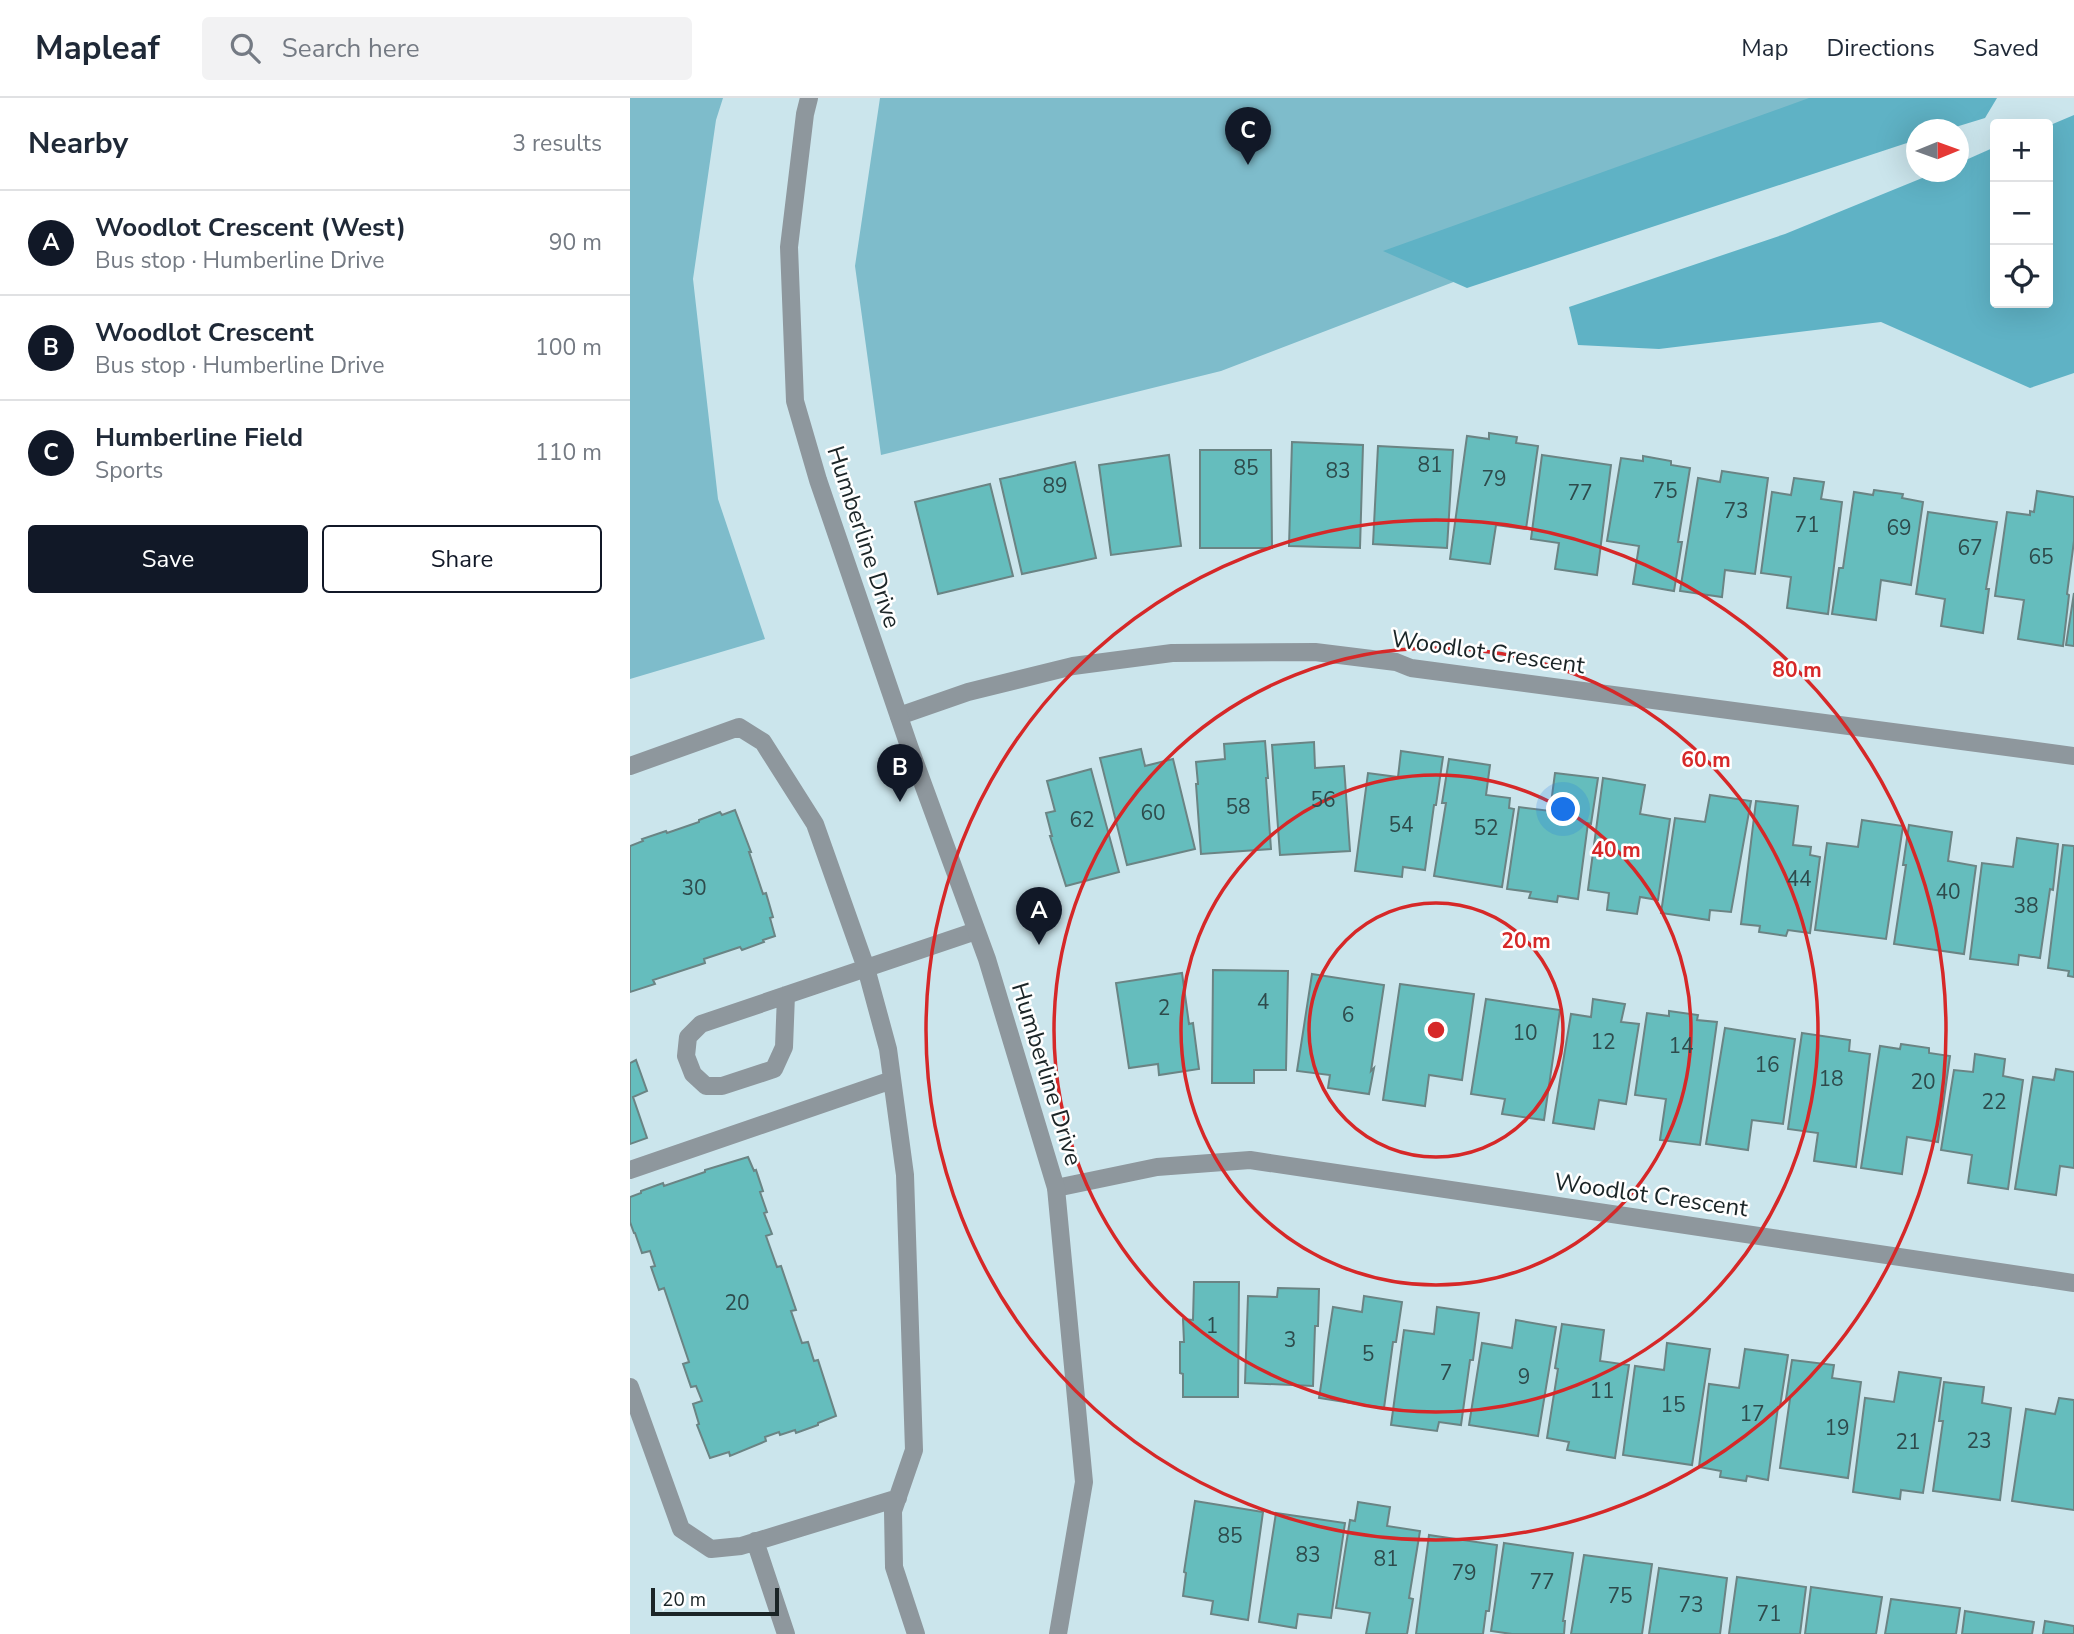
<!DOCTYPE html>
<meta charset="utf-8">
<style>
body{margin:0;font-family:"Nunito Sans",sans-serif;background:#f2f2f3;color:#1f2937}
.controls{position:absolute;right:21px;top:21px;display:grid;overflow:hidden;border-radius:7px;box-shadow:0 7px 28px #0002}
.controls button{width:63px;height:63px;display:grid;place-items:center;padding:0;border:0;border-bottom:2px solid #e0e1e3;background:#fff;color:#1f2937;font:35px sans-serif}
.compass{position:absolute;left:1276px;top:21px;width:63px;height:63px;border-radius:50%;background:#fff;box-shadow:0 7px 28px #0002;rotate:89deg}
.scale{position:absolute;left:21px;bottom:18px;width:128px;box-sizing:border-box;padding-left:7px;border:4px solid #1b2527;border-top:0;font-size:19px;line-height:24px;white-space:nowrap;color:#1b2527;-webkit-text-stroke:5px #fff;paint-order:stroke}
.you{position:absolute;left:934px;top:712px;width:24px;height:24px;margin:-18px;border:5px solid #fff;border-radius:50%;background:#1a73e8;box-shadow:0 0 0 10px #1a73e833}
.badge{display:grid;place-items:center;width:46px;height:46px;border-radius:50%;background:#111827;color:#fff;font-size:23px;font-weight:700}
.pin{position:absolute;translate:-50% -58px;filter:drop-shadow(0 2px 4px #0008)}
.pin::after{content:'';position:absolute;top:37px;width:24px;height:21px;background:inherit;clip-path:polygon(0 0,100% 0,50% 100%)}
.list{margin:0;padding:0;list-style:none}
h2{display:flex;justify-content:space-between;align-items:center;height:91px;margin:0;padding:0 28px;font-size:30px}
h2 small{font-size:23px;font-weight:400;color:#747a83}
.list li{display:grid;grid-template-columns:46px 1fr auto;gap:21px;align-items:center;box-sizing:border-box;height:105px;padding:0 28px;border-top:2px solid #e0e1e3}
.list b{display:block;font-size:26px;white-space:nowrap}
.list p{margin:0;font-size:23px;white-space:nowrap;color:#747a83}
.list em{font-size:23px;font-style:normal;color:#747a83}
.actions{display:flex;gap:14px;padding:21px 28px}
.actions a{flex:1;padding:16px 0;border:2px solid #111827;border-radius:7px;text-align:center;font-size:24px;color:#111827}
.actions .main{background:#111827;color:#fff}
.icon{flex:none;width:38px;height:38px;fill:none;stroke:currentColor;stroke-width:2;stroke-linecap:round;stroke-linejoin:round}
.map{position:relative;flex:none;width:1444px;height:1536px;overflow:hidden}
header{display:flex;align-items:center;gap:42px;box-sizing:border-box;height:98px;padding:0 35px;background:#fff;border-bottom:2px solid #e0e1e3}
header strong{font-size:33px}
nav{display:flex;gap:38px;margin-inline-start:auto;font-size:24px}
.search{width:490px;height:63px;background:#f2f2f3;display:flex;align-items:center;gap:18px;box-sizing:border-box;padding:0 24px;border-radius:7px;color:#747a83;font-size:26px}
main{display:flex}
aside{flex:1;background:#fff}
.map>svg:first-child{display:block}
.green{fill:#7ebccb}
.forest{fill:#5fb2c5}
.building{fill:#65bdbd;stroke:#6a8484;stroke-width:2}
.lines{fill:none;stroke-linecap:round;stroke-linejoin:round}
.service{stroke:#8e979d;stroke-width:18}
.minor{stroke:#8e979d;stroke-width:18}
.tertiary{stroke:#8e979d;stroke-width:18}
.ring{fill:none;stroke:#d62828;stroke-width:3.5}
.labels{text-anchor:middle;dominant-baseline:central;stroke-width:5;stroke-linejoin:round;paint-order:stroke}
.number-label{font-size:21px;fill:#2e4b4c}
.street-label{font-size:24px;fill:#1b2527;stroke:#fff}
.centre{fill:#d62828;stroke:#fff;stroke-width:3.5}
.ring-label{font-size:21px;text-anchor:middle;font-weight:bold;fill:#d62828;stroke:#fff;stroke-width:5;stroke-linejoin:round;paint-order:stroke}
</style>
<header>
<strong>Mapleaf</strong>
<div class="search"><svg class="icon" aria-label="search" viewBox="0 0 24 24"><circle cx="10" cy="10" r="6"/><path d="M15 15l6 6"/></svg>Search here</div>
<nav><a>Map</a><a>Directions</a><a>Saved</a></nav>
</header>
<main>
<aside>
<h2>Nearby<small>3 results</small></h2>
<ul class="list">
<li><span class="badge">A</span><div><b>Woodlot Crescent (West)</b><p>Bus stop · Humberline Drive</p></div><em>90 m</em></li>
<li><span class="badge">B</span><div><b>Woodlot Crescent</b><p>Bus stop · Humberline Drive</p></div><em>100 m</em></li>
<li><span class="badge">C</span><div><b>Humberline Field</b><p>Sports</p></div><em>110 m</em></li>
</ul>
<div class="actions"><a class="main">Save</a><a>Share</a></div>
</aside>
<div class="map">
<svg width="1444" height="1536" viewBox="0 0 1444 1536">
<rect width="100%" height="100%" fill="#cbe5ec"/>
<!-- green -->
<path class="green" d="M0 0H93L86 22 63 181 88 401 135 541 0 581Z
M250 0H1304L591 273 251 357 225 168Z"/>
<!-- forest -->
<path class="forest" d="M1179 0H1367L1355 20 1319 31 1286 32V42L837 190 753 153Z
M1444 17V275L1400 290 1251 224 1029 251 948 247 939 209 1155 136 1307 74H1328L1329 65 1365 49V205H1418V28Z"/>
<!-- building -->
<path class="building" d="M859 335 887 339 886 345 908 348 896 431 866 427 860 466 820 461 837 338 859 341Z
M662 344 733 347 730 450 659 448Z
M748 348 823 352 817 450 743 446Z
M570 352H641L642 450H570Z
M539 357 551 448 481 457 469 367Z
M912 357 981 367 967 477 925 471 929 445 901 441Z
M1013 358 1041 363V367L1060 370 1048 444H1052L1044 493 1003 486 1009 448 977 443 991 360 1013 363Z
M445 364 466 460 392 476 370 381Z
M1092 373 1138 380 1125 476 1095 472 1092 499 1050 493 1068 380 1090 384Z
M1164 380 1194 384 1191 401 1212 404 1198 516 1157 510 1161 479 1131 475 1142 394 1161 397Z
M360 386 383 478 308 496 285 404Z
M1244 392 1273 396 1272 400 1293 404 1281 487 1251 482 1246 522 1202 516 1209 470H1213L1224 394 1243 397Z
M1407 393 1444 399V443L1437 496 1439 497 1433 548 1388 541 1394 502 1365 498 1377 414 1400 417V413L1404 414Z
M1298 414 1367 424 1356 491H1359L1353 535 1311 528 1315 501 1286 496Z
M1444 495V548L1436 547Z
M635 643 638 680H636L641 751 571 756 566 686H568L566 664 595 661 594 646Z
M684 644 685 670 714 668 720 753 650 757 642 647Z
M511 651 515 668 543 661 565 751 497 767 470 660Z
M771 653 813 659 806 707H804L795 772 773 769 772 779 725 773 738 675 768 679Z
M819 661 860 667 856 697 880 700 879 710 884 711 872 789 804 778 816 705H812Z
M461 671 489 774 436 788 420 738H422L416 715 425 713 417 683Z
M925 675 968 680 961 726 958 725 948 801 928 798 927 804 899 800 901 794 877 791 889 709 920 713Z
M973 680 1015 687 1010 716 1040 721 1028 802 1010 799 1007 816 977 812 979 795 958 792Z
M1080 697 1121 703 1101 814 1080 812 1079 822 1031 815 1045 720 1075 724Z
M1126 703 1168 708 1163 747 1181 749 1180 757 1190 759 1180 835 1158 832 1156 838 1129 834 1130 828 1111 826Z
M105 712 121 754H119L133 796 136 795 143 819 140 820 145 838 133 842 134 844 112 852 110 849 74 861 75 865 23 882 25 886 0 894V748L13 743 12 741 36 733 37 735 69 724V722L90 714 92 717Z
M1232 722 1273 728 1256 841 1185 832 1197 745 1228 749Z
M1279 727 1322 734 1318 763 1346 768 1334 856 1264 846 1276 767H1273Z
M1387 740 1428 746 1423 792 1420 791 1410 860 1389 857 1388 867 1340 861 1352 765 1383 769Z
M1433 747 1444 748V879L1438 878 1439 873 1418 870Z
M583 872 658 873 656 972H624V985H582Z
M552 875 559 926 563 925 569 971 529 977 528 966 499 970 486 885Z
M682 876 754 887 741 973 744 970 739 996 698 990 700 977 667 973Z
M770 886 844 896 832 982 799 977 795 1008 753 1002Z
M856 901 930 912 914 1022 872 1016 875 1001 841 996Z
M963 901 995 906 991 924 1009 926 996 1006 969 1002 964 1031 923 1025 941 916 961 919Z
M1039 913 1068 917 1067 922 1087 924 1070 1047 1030 1042 1036 1001 1005 997 1017 915 1039 918Z
M1095 930 1165 941 1153 1026 1122 1022 1118 1052 1076 1046Z
M1172 935 1220 942 1219 953 1240 956 1226 1069 1184 1063 1188 1035 1158 1031Z
M1271 946 1299 950V955L1320 958 1308 1044 1277 1039 1272 1076 1231 1070 1250 948 1270 951Z
M1345 956 1375 961 1373 978 1393 982 1378 1091 1338 1085 1342 1057 1311 1052 1324 972 1343 974Z
M6 962 17 993 3 999 17 1040 0 1046V965Z
M1426 971 1444 974V1070L1430 1068 1426 1097 1385 1091 1403 979 1424 982Z
M118 1059 124 1073 126 1072 133 1093 130 1094 137 1114 134 1115 142 1136 136 1138 147 1169 151 1168 166 1212 161 1213 172 1245 178 1244 184 1263 188 1262 206 1318 188 1325V1327L166 1335 165 1332 150 1337 149 1334 135 1339 136 1343 100 1358 99 1354 80 1360 67 1327 69 1326 63 1306 72 1303 66 1288 61 1289 53 1266 59 1264 34 1190 29 1192 21 1169 25 1168 20 1153 12 1155 5 1135H4L0 1124V1099L11 1095V1093L33 1085 34 1088 75 1074V1072Z
M564 1184H609L608 1299H553V1276L550 1275V1244H554L553 1221 563 1222Z
M648 1190 689 1191 688 1228H685L683 1288 615 1285 618 1198 647 1199Z
M734 1198 772 1204 766 1244H763L754 1310 689 1300 703 1209 732 1214Z
M807 1209 849 1215 843 1262H840L831 1327 809 1324 807 1333 761 1327 774 1232 804 1236Z
M886 1222 926 1229 908 1338 839 1327 852 1245 882 1250Z
M932 1226 974 1232 970 1263 999 1267 985 1360 937 1352 939 1344 917 1340 928 1271 925 1270Z
M1037 1245 1080 1251 1062 1367 993 1357 1005 1268 1034 1272Z
M1115 1251 1158 1257 1150 1309H1148L1138 1382 1117 1378 1116 1383 1090 1379 1091 1373 1069 1369 1079 1286 1109 1290Z
M1162 1262 1204 1267 1202 1280 1231 1284 1218 1380 1150 1370 1160 1301H1156Z
M1269 1274 1311 1280 1293 1395 1271 1392 1270 1401 1223 1394 1235 1300 1264 1304Z
M1314 1284 1354 1289 1352 1305 1381 1310 1370 1402 1303 1393 1313 1323H1309Z
M1429 1300 1444 1302V1412L1382 1403 1396 1311 1425 1316Z
M565 1403 633 1414 618 1522 581 1516 583 1503 553 1498 556 1475 554 1474Z
M728 1404 760 1409 757 1428 790 1433 779 1500 783 1501 777 1536H736L740 1515 706 1510 720 1422 725 1423Z
M646 1415 715 1425 701 1520 668 1516 666 1530 629 1524Z
M799 1437 867 1447 859 1513H856L853 1536H786Z
M874 1445 943 1455 933 1523H935L934 1536H882L861 1533Z
M954 1457 1022 1466 1012 1536H941Z
M1029 1470 1097 1480 1090 1536H1019Z
M1107 1479 1176 1489 1170 1536H1099Z
M1181 1489 1252 1499 1246 1536H1175Z
M1261 1501 1330 1510 1326 1536H1255Z
M1335 1513 1404 1524 1402 1536H1332Z
M1415 1523 1444 1528V1536H1413Z"/>
<g class="lines">
<!-- service -->
<path class="service" d="M0 668 109 629 133 644 185 726 236 870 258 951 275 1077 284 1352 263 1413 264 1469 286 1536
M156 897 154 949 144 971 92 988H76L63 976 56 958 58 939 71 926 346 833
M0 1072 262 982
M0 1289 51 1431 81 1451 111 1448 268 1400
M125 1443 156 1536"/>
<!-- minor -->
<path class="minor" d="M269 618 338 594 443 568 542 555 685 554 766 564 781 570 1444 658
M426 1090 527 1069 620 1062 1444 1185"/>
<!-- tertiary -->
<path class="tertiary" d="M179 0 175 16 159 149 165 303 188 382 279 648 357 861 426 1090 454 1384 428 1536"/>
</g>
<!-- distance rings -->
<g class="ring">
<circle cx="806" cy="932" r="127"/>
<circle cx="806" cy="932" r="255"/>
<circle cx="806" cy="932" r="382"/>
<circle cx="806" cy="932" r="510"/>
</g>
<g class="labels">
<!-- number labels -->
<g class="number-label">
<text x="800" y="367">81</text>
<text x="616" y="370">85</text>
<text x="708" y="373">83</text>
<text x="864" y="381">79</text>
<text x="425" y="388">89</text>
<text x="1035" y="393">75</text>
<text x="950" y="395">77</text>
<text x="1106" y="413">73</text>
<text x="1177" y="427">71</text>
<text x="1269" y="430">69</text>
<text x="1340" y="450">67</text>
<text x="1411" y="459">65</text>
<text x="693" y="702">56</text>
<text x="608" y="709">58</text>
<text x="523" y="715">60</text>
<text x="452" y="722">62</text>
<text x="771" y="727">54</text>
<text x="856" y="730">52</text>
<text x="1169" y="781">44</text>
<text x="64" y="790">30</text>
<text x="1318" y="794">40</text>
<text x="1396" y="808">38</text>
<text x="633" y="904">4</text>
<text x="534" y="910">2</text>
<text x="718" y="917">6</text>
<text x="895" y="935">10</text>
<text x="973" y="944">12</text>
<text x="1051" y="948">14</text>
<text x="1137" y="967">16</text>
<text x="1201" y="981">18</text>
<text x="1293" y="984">20</text>
<text x="1364" y="1004">22</text>
<text x="107" y="1205">20</text>
<text x="582" y="1228">1</text>
<text x="660" y="1242">3</text>
<text x="738" y="1256">5</text>
<text x="816" y="1275">7</text>
<text x="894" y="1279">9</text>
<text x="972" y="1293">11</text>
<text x="1043" y="1307">15</text>
<text x="1122" y="1316">17</text>
<text x="1207" y="1330">19</text>
<text x="1349" y="1343">23</text>
<text x="1278" y="1344">21</text>
<text x="600" y="1438">85</text>
<text x="678" y="1457">83</text>
<text x="756" y="1461">81</text>
<text x="834" y="1475">79</text>
<text x="912" y="1484">77</text>
<text x="990" y="1498">75</text>
<text x="1061" y="1507">73</text>
<text x="1139" y="1516">71</text>
</g>
<!-- street labels -->
<g class="street-label">
<text transform="translate(234 439) rotate(72)">Humberline Drive</text>
<text transform="translate(858 554) rotate(8)">Woodlot Crescent</text>
<text transform="translate(417 976) rotate(73)">Humberline Drive</text>
<text transform="translate(1021 1097) rotate(8)">Woodlot Crescent</text>
</g>
</g>
<circle cx="806" cy="932" r="10" class="centre"/>
<g class="ring-label">
<text x="1167" y="579">80 m</text>
<text x="1076" y="669">60 m</text>
<text x="986" y="759">40 m</text>
<text x="896" y="850">20 m</text>
</g>
</svg>
<div class="controls">
<button>+</button>
<button>−</button>
<button><svg class="icon" aria-label="locate" viewBox="0 0 24 24"><circle cx="12" cy="12" r="6"/><path d="M12 2v4M12 18v4M2 12h4M18 12h4"/></svg></button>
</div>
<svg class="compass" viewBox="-18 -18 36 36"><path d="M0-13l5 13h-10z" fill="#e53935"/><path d="M0 13l5-13h-10z" fill="#747a83"/></svg>
<div class="scale">20 m</div>
<div class="you"></div>
<div class="pin badge" style="left:409px;top:847px">A</div>
<div class="pin badge" style="left:270px;top:704px">B</div>
<div class="pin badge" style="left:618px;top:67px">C</div>
</div>
</main>
